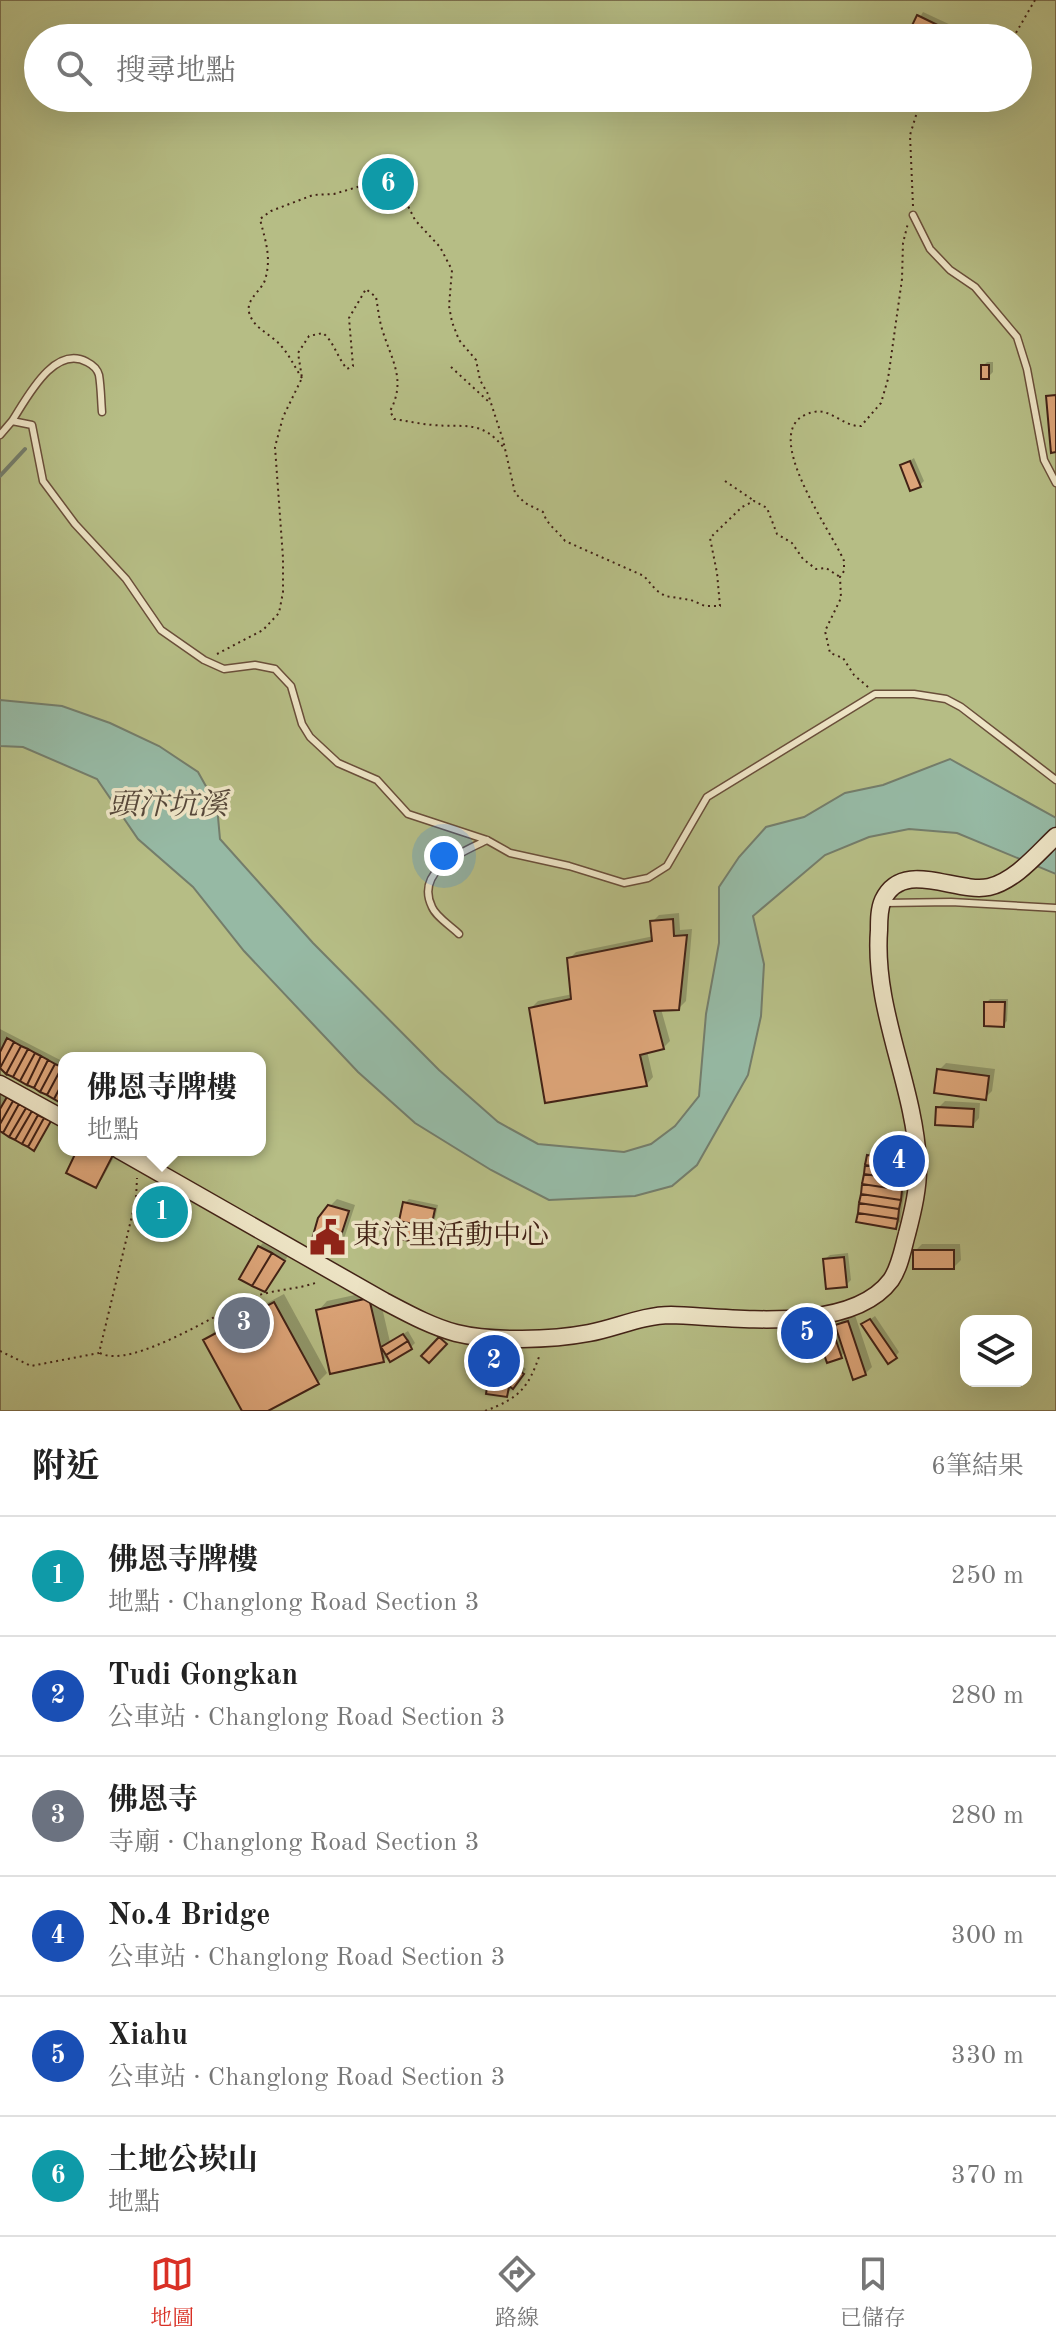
<!DOCTYPE html>
<html lang="zh-TW">
<meta charset="utf-8">
<style>
body{margin:0;font-family:"Old Standard TT","Noto Serif TC",serif;background:#f6f6f6;color:#222}
.controls{position:absolute;right:24px;bottom:24px;display:grid;overflow:hidden;border-radius:16px;box-shadow:0 8px 32px #0002}
.controls button{width:72px;height:72px;display:grid;place-items:center;padding:0;border:0;border-bottom:2px solid #e0e0e0;background:#fff;color:#222;font:40px sans-serif}
.you{position:absolute;left:444px;top:856px;width:28px;height:28px;margin:-20px;border:6px solid #fff;border-radius:50%;background:#1a73e8;box-shadow:0 0 0 12px #1a73e833}
.badge{display:grid;place-items:center;width:52px;height:52px;border-radius:50%;background:#d93025;color:#fff;font-size:26px;font-weight:700}
.pin{position:absolute;translate:-50% -50%;border:4px solid #fff;box-shadow:0 2px 8px #0006}
.popup{position:absolute;left:58px;top:1052px;width:208px;height:104px;box-sizing:border-box;display:grid;place-content:center;border-radius:16px;background:#fff;filter:drop-shadow(0 2px 6px #0005);font-size:26px;white-space:nowrap;color:#767676}
.popup b{font-size:30px;color:#222}
.popup::after{content:'';position:absolute;left:50%;top:100%;margin-left:-16px;border:16px solid transparent;border-top-color:#fff}
.list{margin:0;padding:0;list-style:none}
h2{display:flex;justify-content:space-between;align-items:center;height:104px;margin:0;padding:0 32px;font-size:34px}
h2 small{font-size:26px;font-weight:400;color:#767676}
.list li{display:grid;grid-template-columns:52px 1fr auto;gap:24px;align-items:center;box-sizing:border-box;height:120px;padding:0 32px;border-top:2px solid #e0e0e0}
.list b{display:block;font-size:30px;white-space:nowrap}
.list p{margin:0;font-size:26px;white-space:nowrap;color:#767676}
.list em{font-size:26px;font-style:normal;color:#767676}
.icon{flex:none;width:44px;height:44px;fill:none;stroke:currentColor;stroke-width:2;stroke-linecap:round;stroke-linejoin:round}
.map{position:relative;flex:none;width:1056px;height:1411px;overflow:hidden}
.search{position:absolute;background:#fff;box-shadow:0 8px 32px #0002;left:24px;right:24px;top:24px;height:88px;display:flex;align-items:center;gap:20px;box-sizing:border-box;padding:0 28px;border-radius:44px;color:#767676;font-size:30px}
.sheet{height:824px;background:#fff}
nav{display:flex;justify-content:space-around;align-items:center;box-sizing:border-box;height:112px;border-top:2px solid #e0e0e0;background:#fff;font-size:22px;color:#767676}
nav a{display:grid;justify-items:center;gap:4px}
nav .on{color:#d93025}
.map>svg:first-child{display:block}
.green{fill:#b6bd85;stroke:#7c704e;stroke-width:2;fill-rule:evenodd}
.water{fill:#96b9a4;stroke:#747d6b;stroke-width:2}
.shadow{fill:#0003}
.lines{fill:none;stroke-linecap:round;stroke-linejoin:round}
.stream{stroke:#747d6b;stroke-width:4}
.building{fill:#dda579;stroke:#422216;stroke-width:2}
.service-casing{stroke:#6a4f3a;stroke-width:9}
.secondary-casing{stroke:#422216;stroke-width:19}
.path{stroke:#422216;stroke-width:2;stroke-dasharray:2 4;stroke-linecap:butt}
.service{stroke:#ede4c5;stroke-width:6}
.secondary{stroke:#ede4c5;stroke-width:16}
.labels{text-anchor:middle;dominant-baseline:central;stroke-width:7;stroke-linejoin:round;paint-order:stroke}
.poi-label{font-size:28px;fill:#422216;stroke:#ede4c5;text-anchor:start}
.water-label{font-size:30px;font-style:italic;fill:#57483a;stroke:#ede4c5}
</style>
<div class="map">
<svg width="1056" height="1411" viewBox="0 0 1056 1411">
<rect width="100%" height="100%" fill="#e4d6a6"/>
<filter id="stains"><feTurbulence type="fractalNoise" baseFrequency=".0025" numOctaves="4"/><feColorMatrix values="0 0 0 0 .2 0 0 0 0 .09 0 0 0 0 .02 0 0 0 .5 -.17"/></filter>
<radialGradient id="worn" r=".72"><stop offset=".6" stop-color="#630" stop-opacity="0"/><stop offset="1" stop-color="#630" stop-opacity=".3"/></radialGradient>
<!-- green -->
<path class="green" d="M0 0H1056V1411H0ZM38 38H1018V98H38ZM64 1058H260V1150H64ZM966 1321H1026V1381H966Z"/>
<!-- water -->
<path class="water" d="M0 700 62 706 110 723 159 746 198 772 217 806 220 839 313 943 439 1070 498 1122 538 1144 624 1152 651 1144 675 1126 699 1096 706 1014 719 943V887L739 857 766 827 804 817 845 793 883 785 950 759 1056 818V874L957 833 909 829 869 837 825 855 753 916 764 964 761 1016 748 1075 697 1165 672 1186 635 1196 549 1200 491 1170 415 1123 358 1072 244 951 193 887 138 839 97 779 23 747 0 746Z"/>
<!-- shadow -->
<path class="shadow" d="M923 12 953 26 947 38H908Z
M987 362H993V372L988 377 983 366Z
M914 458 924 481 920 485 902 466Z
M679 913 680 930 692 929 686 1001 679 1008 661 1009 670 1041 663 1048 647 1051 653 1077 647 1084 531 1008 538 1001 573 994 569 959 576 952 654 936 652 922 659 915Z
M990 999H1008L1007 1021 1003 1025 986 1003Z
M0 1029 64 1062V1102L0 1068Z
M946 1063 995 1069 992 1091 985 1098 939 1070Z
M0 1087 53 1117 34 1148 0 1129Z
M945 1101 980 1103 979 1118 973 1125 938 1108Z
M80 1150H118L102 1179 96 1186Z
M873 1152 910 1157 900 1222 895 1226 869 1156Z
M178 1197 182 1203 178 1207 151 1212Z
M337 1199 355 1205 342 1245 335 1252 330 1206Z
M409 1199 438 1205 431 1238 427 1243 405 1203Z
M263 1243 288 1256 269 1286 259 1247Z
M922 1244H960L961 1260 954 1267 915 1251Z
M848 1253 851 1280 846 1285 825 1259 830 1255Z
M378 1290 390 1342 408 1331 415 1343 411 1347 388 1355 383 1361 318 1311 327 1301Z
M284 1294 327 1373 318 1382 264 1411H244L206 1340 215 1331Z
M855 1315 872 1367 865 1374 846 1351 841 1356 818 1332 835 1323 836 1327 844 1318Z
M875 1316 899 1352 895 1357 868 1321Z
M490 1343 493 1354 489 1359 470 1351 474 1347Z
M520 1364 526 1369 506 1395 491 1375 495 1371 506 1373 505 1384Z"/>
<g class="lines">
<!-- stream -->
<path class="stream" d="M0 476 25 449"/>
</g>
<!-- building -->
<path class="building" d="M917 15 950 31 947 38H906Z
M981 365H989V379H981Z
M1056 395V452L1051 453 1046 396Z
M910 461 921 487 910 491 900 465Z
M673 919 674 936 687 935 679 1010 654 1011 664 1049 640 1055 647 1086 545 1103 529 1008 571 999 567 958 652 941 650 921Z
M984 1002H1005L1004 1027 984 1026Z
M7 1038 14 1042 0 1068V1052Z
M14 1042 21 1046 6 1074 0 1068Z
M21 1046 28 1049 13 1077 6 1074Z
M28 1049 35 1053 20 1081 13 1077Z
M35 1053 41 1056 27 1085 20 1081Z
M41 1056 48 1060 34 1088 27 1085Z
M48 1060 55 1064 40 1092 34 1088Z
M55 1064 62 1067 47 1095 40 1092Z
M62 1067 64 1080 54 1099 47 1095Z
M937 1069 989 1076 986 1100 934 1093Z
M64 1080V1097L61 1103 54 1099Z
M7 1097 13 1101 0 1124V1109Z
M13 1101 19 1104 3 1133 0 1131V1124Z
M19 1104 26 1108 9 1137 3 1133Z
M936 1107 974 1109 973 1127 935 1125Z
M26 1108 32 1111 15 1140 9 1137Z
M32 1111 38 1115 22 1144 15 1140Z
M38 1115 44 1118 28 1147 22 1144Z
M44 1118 51 1121 34 1151 28 1147Z
M77 1150H103L113 1155 96 1188 66 1173Z
M867 1155 907 1161 905 1171 865 1165Z
M865 1165 905 1171 904 1180 864 1174Z
M864 1174 904 1180 902 1190 862 1184Z
M862 1184 902 1190 901 1200 861 1194Z
M861 1194 901 1200 899 1209 859 1203Z
M174 1199 179 1209 150 1225 144 1216Z
M403 1202 435 1209 431 1228 399 1221Z
M859 1203 899 1209 898 1219 858 1213Z
M328 1205 349 1211 335 1254 310 1246 318 1218Z
M858 1213 898 1219 896 1229 856 1222Z
M399 1221 431 1228 427 1245 396 1238Z
M258 1246 272 1253 252 1286 239 1279Z
M913 1250H954V1269H913Z
M272 1253 285 1261 265 1292 252 1286Z
M844 1257 847 1287 826 1289 823 1259Z
M369 1298 384 1362 330 1374 316 1310Z
M274 1302 319 1384 268 1411H242L203 1340Z
M870 1319 897 1358 888 1364 861 1324Z
M848 1321 866 1375 853 1380 835 1325Z
M831 1326 842 1358 827 1363 816 1331Z
M403 1334 408 1341 386 1355 381 1347Z
M439 1337 447 1344 429 1363 421 1356Z
M408 1341 412 1349 390 1362 386 1355Z
M486 1346 490 1360 472 1365 468 1350Z
M514 1367 524 1374 513 1389 504 1382Z
M489 1374 503 1376 502 1386 509 1387 507 1397 486 1394Z"/>
<g class="lines">
<defs>
<path id="service" d="M913 215 930 249 950 270 975 287 1017 337 1027 369 1044 460 1056 483
M12 421C27 398 54 344 87 362 93 365 97 368 99 375 101 387 101 400 102 412
M0 435 12 421 32 425 43 481 75 524 126 579 161 630 204 660 224 669 255 665 275 669 291 686 302 724 310 737 338 763 377 780 408 814 487 840 510 853 569 866 624 883 648 878 667 866 707 797 875 694H914L946 699 961 707 1056 780
M885 903 951 902 1056 908
M459 934C451 926 436 917 432 907 414 870 463 852 487 840"/>
<path id="secondary" d="M0 1084 64 1119
M119 1150 384 1301C407 1313 430 1326 456 1333 492 1342 552 1340 589 1333 616 1328 643 1315 671 1315 732 1317 850 1335 891 1280 900 1267 903 1248 907 1234 913 1211 919 1186 918 1162 914 1083 873 1010 879 930 879 920 879 909 883 900 903 858 956 894 989 887 1015 881 1037 854 1056 836"/>
</defs>
<!-- service casing -->
<use href="#service" class="service-casing"/>
<!-- secondary casing -->
<use href="#secondary" class="secondary-casing"/>
<!-- path -->
<path class="path" d="M1013 38 1035 0
M913 206 910 135 921 99 927 98
M451 367 489 402
M302 378C295 368 290 356 282 347 272 334 253 329 249 312 246 299 262 290 265 280 272 257 265 240 260 219L271 211 313 195 334 194 381 180 399 188 415 220 440 247 452 270 449 306 452 322 459 340 476 360 480 380 488 394 503 440 515 493 525 503 543 512C547 525 557 530 565 541L644 576 656 590 665 596 691 600 705 606H720L717 573 710 538 742 507 754 501 767 508 777 534 792 543 803 559 816 569 826 568 840 577
M725 481 753 500
M217 654 263 630 279 613 283 592V558L275 447 283 417 302 378 298 353 309 336 323 333C334 342 337 357 347 369L353 366 349 318 366 289 376 297C378 308 379 319 382 329 391 359 407 380 390 411L394 419C407 421 420 424 433 425 464 428 481 419 504 448
M868 687 854 675 843 658 830 653 825 631 841 598 840 577 844 571V561C832 531 752 424 814 412 830 408 844 427 861 426L881 403 888 379 902 279 903 243 908 223
M0 1351 31 1366 99 1353 136 1199 137 1178
M100 1353C131 1370 221 1311 251 1298 272 1289 297 1290 318 1282
M485 1411C519 1398 528 1389 540 1354"/>
<!-- service -->
<use href="#service" class="service"/>
<!-- secondary -->
<use href="#secondary" class="secondary"/>
</g>
<!-- icons -->
<defs>
<symbol id="civic-bare" viewBox="-9 -9 18 18"><path d="M-.6-6.5H3V-4.5H.6V-3L4-1V1h2V6H-6V1h2V-1L-.6-3ZM-1.2 2.5V6h2.4V2.5Z" fill="#8f2418" stroke="#ede4c5" stroke-width="2.5" paint-order="stroke"/></symbol>
</defs>
<g fill-rule="evenodd">
<use href="#civic-bare" x="302" y="1212" width="51" height="51"/>
</g>
<g class="labels">
<!-- poi labels -->
<g class="poi-label">
<text x="353" y="1237">東汴里活動中心</text>
</g>
<!-- water labels -->
<g class="water-label">
<text x="168" y="806">頭汴坑溪</text>
</g>
</g>
<rect width="100%" height="100%" filter="url(#stains)"/>
<rect width="100%" height="100%" fill="url(#worn)"/>
</svg>
<div class="controls">
<button><svg class="icon" aria-label="layers" viewBox="0 0 24 24"><path d="M12 4l9 5-9 5-9-5zM3 14l9 5 9-5"/></svg></button>
</div>
<div class="you"></div>
<div class="pin badge" style="left:162px;top:1212px;background:#0f9aa8">1</div>
<div class="popup"><b>佛恩寺牌樓</b>地點</div>
<div class="pin badge" style="left:494px;top:1361px;background:#1a4fb4">2</div>
<div class="pin badge" style="left:244px;top:1323px;background:#6b7280">3</div>
<div class="pin badge" style="left:899px;top:1161px;background:#1a4fb4">4</div>
<div class="pin badge" style="left:807px;top:1333px;background:#1a4fb4">5</div>
<div class="pin badge" style="left:388px;top:184px;background:#0f9aa8">6</div>
<div class="search"><svg class="icon" aria-label="search" viewBox="0 0 24 24"><circle cx="10" cy="10" r="6"/><path d="M15 15l6 6"/></svg>搜尋地點</div>
</div>
<section class="sheet">
<h2>附近<small>6筆結果</small></h2>
<ul class="list">
<li><span class="badge" style="background:#0f9aa8">1</span><div><b>佛恩寺牌樓</b><p>地點 · Changlong Road Section 3</p></div><em>250 m</em></li>
<li><span class="badge" style="background:#1a4fb4">2</span><div><b>Tudi Gongkan</b><p>公車站 · Changlong Road Section 3</p></div><em>280 m</em></li>
<li><span class="badge" style="background:#6b7280">3</span><div><b>佛恩寺</b><p>寺廟 · Changlong Road Section 3</p></div><em>280 m</em></li>
<li><span class="badge" style="background:#1a4fb4">4</span><div><b>No.4 Bridge</b><p>公車站 · Changlong Road Section 3</p></div><em>300 m</em></li>
<li><span class="badge" style="background:#1a4fb4">5</span><div><b>Xiahu</b><p>公車站 · Changlong Road Section 3</p></div><em>330 m</em></li>
<li><span class="badge" style="background:#0f9aa8">6</span><div><b>土地公崁山</b><p>地點</p></div><em>370 m</em></li>
</ul>
</section>
<nav>
<a class="on"><svg class="icon" aria-label="map" viewBox="0 0 24 24"><path d="M3 6l6-2 6 2 6-2v14l-6 2-6-2-6 2zM9 4v14M15 6v14"/></svg>地圖</a>
<a><svg class="icon" aria-label="directions" viewBox="0 0 24 24"><path d="M12 3l9 9-9 9-9-9zM9 14v-3h6M13 9l2 2-2 2"/></svg>路線</a>
<a><svg class="icon" aria-label="saved" viewBox="0 0 24 24"><path d="M7 4h10v16l-5-4-5 4z"/></svg>已儲存</a>
</nav>
